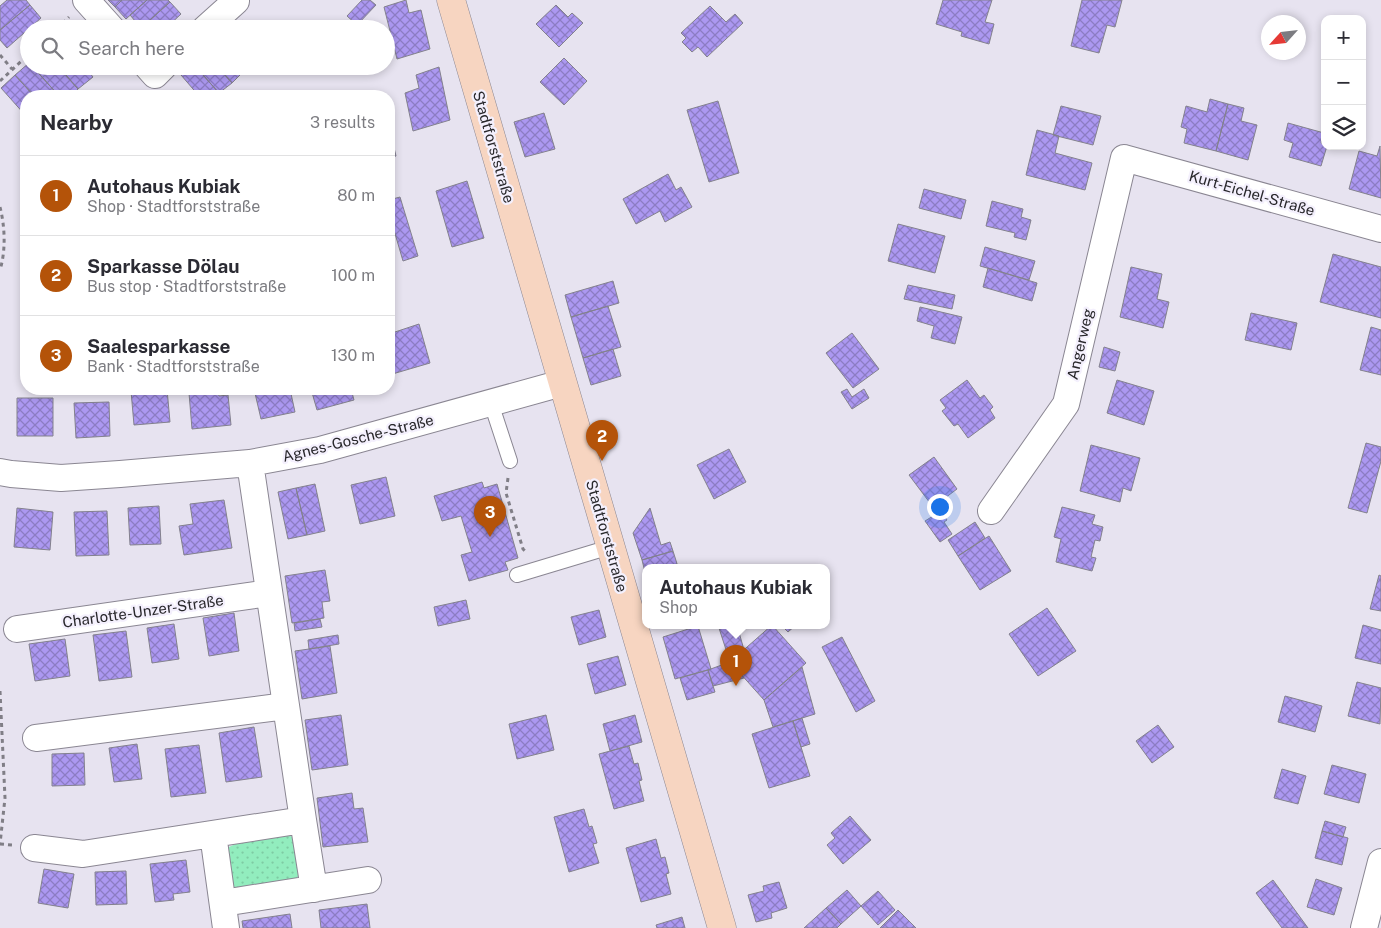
<!DOCTYPE html>
<meta charset="utf-8">
<style>
body{margin:0;font-family:"Public Sans",sans-serif;background:#f2f2f3;color:#2b2b33}
.controls{position:absolute;right:15px;top:15px;display:grid;overflow:hidden;border-radius:10px;box-shadow:0 2px 8px #0003}
.controls button{width:45px;height:45px;display:grid;place-items:center;padding:0;border:0;border-bottom:1px solid #e1e1e2;background:#fff;color:#2b2b33;font:25px sans-serif}
.compass{position:absolute;left:1261px;top:15px;width:45px;height:45px;border-radius:50%;background:#fff;box-shadow:0 2px 8px #0003;rotate:243deg}
.you{position:absolute;left:939px;top:506px;width:18px;height:18px;margin:-12px;border:4px solid #fff;border-radius:50%;background:#1a73e8;box-shadow:0 0 0 8px #1a73e833}
.badge{display:grid;place-items:center;width:32px;height:32px;border-radius:50%;background:#b45309;color:#fff;font-size:16px;font-weight:700}
.pin{position:absolute;translate:-50% -41px;filter:drop-shadow(0 1px 2px #0008)}
.pin::after{content:'';position:absolute;top:26px;width:18px;height:15px;background:inherit;clip-path:polygon(0 0,100% 0,50% 100%)}
.popup{position:absolute;left:642px;top:564px;width:188px;height:65px;box-sizing:border-box;display:grid;place-content:center;border-radius:10px;background:#fff;filter:drop-shadow(0 1px 4px #0005);font-size:16px;white-space:nowrap;color:#7c7c81}
.popup b{font-size:19px;color:#2b2b33}
.popup::after{content:'';position:absolute;left:50%;top:100%;margin-left:-10px;border:10px solid transparent;border-top-color:#fff}
.list{margin:0;padding:0;list-style:none}
h2{display:flex;justify-content:space-between;align-items:center;height:65px;margin:0;padding:0 20px;font-size:21px}
h2 small{font-size:16px;font-weight:400;color:#7c7c81}
.list li{display:grid;grid-template-columns:32px 1fr auto;gap:15px;align-items:center;box-sizing:border-box;height:80px;padding:0 20px;border-top:1px solid #e1e1e2}
.list b{display:block;font-size:19px;white-space:nowrap}
.list p{margin:0;font-size:16px;white-space:nowrap;color:#7c7c81}
.list em{font-size:16px;font-style:normal;color:#7c7c81}
.icon{flex:none;width:28px;height:28px;fill:none;stroke:currentColor;stroke-width:2;stroke-linecap:round;stroke-linejoin:round}
.map{position:relative;flex:none;width:1381px;height:928px;overflow:hidden}
.search{position:absolute;background:#fff;box-shadow:0 2px 8px #0003;left:20px;top:20px;width:375px;height:55px;display:flex;align-items:center;gap:12px;box-sizing:border-box;padding:0 18px;border-radius:28px;color:#7c7c81;font-size:19px}
.panel{position:absolute;background:#fff;box-shadow:0 2px 8px #0003;left:20px;top:90px;width:375px;height:305px;border-radius:20px}
.map>svg:first-child{display:block}
.grass{fill:url(#grass-dots)}
.building{fill:url(#building-cross-hatch);stroke:#83818d}
.lines{fill:none;stroke-linecap:round;stroke-linejoin:round}
.lane-casing{stroke:#8a8692;stroke-width:16}
.street-casing{stroke:#8a8692;stroke-width:28}
.secondary-casing{stroke:#8a8692;stroke-width:29}
.path{stroke:#807e86;stroke-width:3;stroke-dasharray:4 4;stroke-linecap:butt}
.lane{stroke:#fff;stroke-width:14}
.street{stroke:#fff;stroke-width:26}
.secondary{stroke:#f7d5c1;stroke-width:28}
.labels{text-anchor:middle;dominant-baseline:central;stroke-width:4.5;stroke-linejoin:round;paint-order:stroke}
.street-label{font-size:15px;fill:#29282c;stroke:#f4f0fd}
</style>
<div class="map">
<svg width="1381" height="928" viewBox="0 0 1381 928">
<defs>
<pattern id="grass-dots" width="8" height="8" patternUnits="userSpaceOnUse" patternTransform="scale(1.25)"><rect width="8" height="8" fill="#92edbe"/><path d="M2 2h.1M6 6h.1" fill="none" stroke="#7ecba3" stroke-width="1.8" stroke-linecap="round"/></pattern>
<pattern id="building-cross-hatch" width="8" height="8" patternUnits="userSpaceOnUse" patternTransform="scale(1.25)"><rect width="8" height="8" fill="#ac98f1"/><path d="M0 0l8 8M0 8l8-8" fill="none" stroke="#8c7cc3"/></pattern>
</defs>
<rect width="100%" height="100%" fill="#e7e3f0"/>
<!-- grass -->
<path class="grass" d="M288 835 295 838 302 869 297 878 232 890 223 856 229 847 240 842Z"/>
<!-- building -->
<path class="building" d="M7 0H26L30 5 0 30V6Z
M108 0H122L115 7Z
M122 0H147L126 19 115 7Z
M147 0H168L170 2 141 28 130 15Z
M362 0H370L376 5 357 25 347 16Z
M406 0 409 13 421 10 430 49 397 59 384 7Z
M943 0H992L985 22 994 24 989 44 961 36 962 32 936 24Z
M1082 0H1122L1115 27 1107 25 1099 53 1071 46Z
M170 2 181 14 165 29H142L141 28Z
M30 5 41 18 7 48 0 40V30Z
M556 5 568 17 572 13 583 23 559 47 536 24Z
M710 6 726 22 735 14 743 23 707 57 698 47 692 52 682 42 686 38 681 33Z
M243 20 251 29H233Z
M564 58 587 81 564 105 540 82Z
M29 63V66H32L59 96H34L15 75Z
M36 66H58L78 89 71 96H59L34 68Z
M58 66H84L93 77 78 89Z
M191 66H195L219 93 216 96H199L181 75Z
M195 66H217L232 83 219 93Z
M217 66H239L244 71 232 83Z
M439 67 450 120 413 131 405 93 419 88 416 75Z
M15 75 34 96H26V116L1 88Z
M1210 99 1228 104 1216 151 1184 143 1187 129 1181 127 1186 106 1207 112Z
M718 101 739 173 709 182 687 110Z
M1228 104 1244 108 1241 121 1257 125 1248 160 1216 151Z
M1061 106 1101 116 1093 145 1053 135Z
M544 113 555 149 525 157 514 122Z
M1288 123 1324 133 1321 143 1327 146 1321 166 1289 157 1293 143 1284 140Z
M389 127 396 156 389 158Z
M1037 130 1059 136 1055 153 1092 163 1085 190 1026 175Z
M1380 146 1381 198 1349 189 1359 151 1377 156Z
M668 174 676 190 681 187 692 207 665 222 660 211 636 224 623 199Z
M467 181 484 238 452 247 436 191Z
M924 189 966 200 961 219 919 208Z
M400 197 418 256 403 261 389 213V200Z
M992 201 1023 209 1021 217 1031 220 1026 240 1014 237 1015 233 986 226Z
M898 224 945 236 935 273 888 261Z
M985 247 1035 261 1029 280 980 266Z
M1333 254 1381 267V318L1320 302Z
M1131 267 1162 274 1157 299 1169 302 1163 328 1120 317Z
M988 268 1037 283 1032 301 983 287Z
M613 281 619 303 571 317 565 295Z
M908 285 955 295 952 309 904 299Z
M608 306 621 347 583 358 571 317Z
M920 307 962 317 955 344 931 338 934 326 917 321Z
M1251 313 1297 323 1291 350 1245 340Z
M419 324 430 363 389 375V334Z
M1371 327 1381 330V375L1360 370Z
M852 333 879 369 853 388 826 353Z
M1104 347 1120 352 1115 371 1099 367Z
M613 349 621 376 591 385 583 358Z
M967 380 980 398 984 395 993 407 990 410 995 418 968 438 958 424 954 426 942 411 946 408 940 400Z
M1117 380 1154 391 1144 425 1107 413Z
M167 389 170 422 134 425 131 391Z
M254 389H290L295 412 261 419Z
M311 389H351L354 400 317 410Z
M847 389 852 397 864 389 869 398 852 409 841 392Z
M218 390 219 396 228 395 231 425 192 429 189 393Z
M17 398H53V436H17Z
M109 402 110 436 76 438 74 403Z
M1366 443 1381 447V461L1367 513 1348 508Z
M1091 445 1140 458 1131 491 1123 488 1120 502 1080 491Z
M729 449 746 482 714 499 697 465Z
M934 457 957 489 933 507 909 475Z
M386 477 395 516 360 524 351 485Z
M482 482 484 488 497 484 518 558 505 562 508 570 469 581 461 555 472 552 461 516 442 521 434 496Z
M315 484 325 531 307 535 296 488Z
M296 488 307 535 288 539 278 492Z
M224 500 232 548 184 555 179 526 193 524 190 504Z
M159 506 161 544 130 545 128 508Z
M1062 507 1095 515 1092 524 1103 527 1100 541 1095 540 1091 557 1096 558 1092 571 1056 562 1061 539 1054 537Z
M17 508 53 512 50 550 14 547Z
M650 508 661 545 670 542 673 551 642 560 633 533Z
M107 511 109 555 76 556 74 512Z
M941 511 947 520 944 522 952 534 940 542 925 521Z
M975 522 985 538 958 556 948 540Z
M989 536 1011 571 980 590 958 556Z
M673 551 678 567H646V576L642 560Z
M325 570 330 601 322 602 324 618 292 623 285 576Z
M1379 575 1381 576V611L1370 609Z
M466 600 470 619 438 626 434 607Z
M1047 608 1076 651 1038 676 1009 634Z
M599 610 606 637 579 645 571 617Z
M234 613 239 651 209 656 203 618Z
M320 619 322 627 295 631 294 623Z
M174 624 179 659 152 663 147 628Z
M718 625H737L744 650 730 662Z
M772 625 806 663 764 700 730 662Z
M781 625H796L788 632Z
M1363 625 1381 630V664L1355 658Z
M698 626 711 669 675 679 663 637Z
M126 631 132 677 99 681 93 635Z
M338 635 339 644 309 649 308 640Z
M842 637 875 701 856 712 822 647Z
M65 639 70 676 35 681 29 644Z
M330 646 337 693 302 699 295 651Z
M618 656 626 685 595 694 587 664Z
M730 662 744 678 713 686 708 670Z
M802 667 815 714 773 727 764 700Z
M708 670 715 692 687 700 680 678Z
M1357 682 1381 688 1380 724 1348 716Z
M1285 696 1322 706 1315 732 1278 722Z
M341 715 348 765 312 770 305 720Z
M546 715 554 750 517 759 509 724Z
M635 715 642 742 610 751 603 724Z
M802 718 810 744 801 747 793 721Z
M793 721 810 776 769 788 752 734Z
M1158 725 1174 747 1152 763 1136 741Z
M254 727 262 777 226 782 219 733Z
M137 744 142 779 114 782 109 748Z
M199 745 206 793 171 797 165 749Z
M629 746 634 764 638 763 642 780 639 781 644 801 614 809 599 754Z
M84 753 85 785 52 786V754Z
M1332 765 1366 774 1359 803 1324 794Z
M1282 769 1306 776 1298 804 1274 798Z
M352 793 354 809 363 808 368 842 323 847 317 798Z
M584 809 589 827 592 826 597 843 593 844 599 863 569 872 554 817Z
M850 816 871 840 843 864 827 845 835 838 831 833Z
M1325 821 1346 827 1343 837 1322 831Z
M1322 831 1348 838 1342 865 1315 858Z
M656 839 661 858 665 857 669 873 666 874 671 894 641 902 626 848Z
M186 860 190 892 173 894 174 900 155 902 150 864Z
M44 869 74 874 68 908 38 903Z
M126 871 127 904 96 905 95 872Z
M1316 879 1342 888 1334 915 1307 907Z
M1273 880 1308 928H1282L1256 893Z
M779 882 787 908 771 913 772 918 756 922 748 895 764 891 763 886Z
M847 890 861 906 841 924 826 908Z
M878 891 895 910 878 925 861 906Z
M367 904 370 928H321L319 910Z
M826 908 841 924 837 928H804Z
M898 910 916 928H880Z
M290 914 292 928H243L242 921Z
M682 917 685 928H657L656 925Z"/>
<g class="lines">
<defs>
<path id="lane" d="M491 403 510 461
M517 575 610 547"/>
<path id="street" d="M86 0 112 29
M205 29 236 1
M147 66 155 75 164 66
M0 472 11 474 61 478 120 474 250 463 320 450 562 383
M991 511 1066 404 1124 158 1381 229
M17 629 269 593
M36 738 286 706
M303 820 314 889
M213 834 226 928
M34 848 83 854 303 820 250 463
M223 903 368 880
M1364 928 1381 862"/>
<path id="secondary" d="M451 0 722 928"/>
</defs>
<!-- lane casing -->
<use href="#lane" class="lane-casing"/>
<!-- street casing -->
<use href="#street" class="street-casing"/>
<!-- secondary casing -->
<use href="#secondary" class="secondary-casing"/>
<!-- path -->
<path class="path" d="M57 29 69 17
M0 55 12 69
M0 81 29 54
M0 207C5 227 6 250 0 270
M508 478 506 493 523 549 527 553
M0 691 5 798 0 844
M0 844 12 845"/>
<!-- lane -->
<use href="#lane" class="lane"/>
<!-- street -->
<use href="#street" class="street"/>
<!-- secondary -->
<use href="#secondary" class="secondary"/>
</g>
<g class="labels">
<!-- street labels -->
<g class="street-label">
<text transform="translate(494 147) rotate(74)">Stadtforststraße</text>
<text transform="translate(1252 193) rotate(16)">Kurt-Eichel-Straße</text>
<text transform="translate(1080 344) rotate(-77)">Angerweg</text>
<text transform="translate(358 438) rotate(-14)">Agnes-Gosche-Straße</text>
<text transform="translate(607 536) rotate(74)">Stadtforststraße</text>
<text transform="translate(143 611) rotate(-8)">Charlotte-Unzer-Straße</text>
</g>
</g>
</svg>
<div class="controls">
<button>+</button>
<button>−</button>
<button><svg class="icon" aria-label="layers" viewBox="0 0 24 24"><path d="M12 4l9 5-9 5-9-5zM3 14l9 5 9-5"/></svg></button>
</div>
<svg class="compass" viewBox="-18 -18 36 36"><path d="M0-13l5 13h-10z" fill="#e53935"/><path d="M0 13l5-13h-10z" fill="#7c7c81"/></svg>
<div class="you"></div>
<div class="pin badge" style="left:736px;top:686px">1</div>
<div class="popup"><b>Autohaus Kubiak</b>Shop</div>
<div class="pin badge" style="left:602px;top:461px">2</div>
<div class="pin badge" style="left:490px;top:537px">3</div>
<div class="search"><svg class="icon" aria-label="search" viewBox="0 0 24 24"><circle cx="10" cy="10" r="6"/><path d="M15 15l6 6"/></svg>Search here</div>
<section class="panel">
<h2>Nearby<small>3 results</small></h2>
<ul class="list">
<li><span class="badge">1</span><div><b>Autohaus Kubiak</b><p>Shop · Stadtforststraße</p></div><em>80 m</em></li>
<li><span class="badge">2</span><div><b>Sparkasse Dölau</b><p>Bus stop · Stadtforststraße</p></div><em>100 m</em></li>
<li><span class="badge">3</span><div><b>Saalesparkasse</b><p>Bank · Stadtforststraße</p></div><em>130 m</em></li>
</ul>
</section>
</div>
